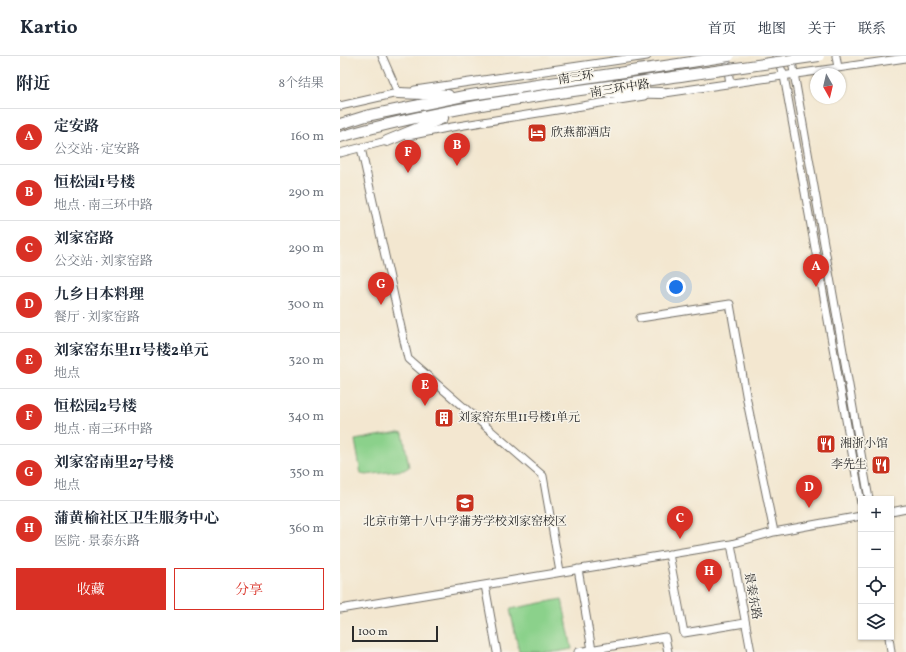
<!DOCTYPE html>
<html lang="zh">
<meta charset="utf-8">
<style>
body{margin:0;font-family:Vollkorn,"Noto Serif SC",serif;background:#f6f6f7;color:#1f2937}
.controls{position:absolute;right:12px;bottom:12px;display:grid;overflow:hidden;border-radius:0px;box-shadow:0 1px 3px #0004}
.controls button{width:36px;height:36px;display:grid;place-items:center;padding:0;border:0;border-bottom:1px solid #e0e1e3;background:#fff;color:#1f2937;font:20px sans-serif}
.compass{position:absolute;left:470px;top:12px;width:36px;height:36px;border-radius:50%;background:#fff;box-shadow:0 1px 3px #0004;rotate:172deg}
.scale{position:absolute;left:12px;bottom:10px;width:86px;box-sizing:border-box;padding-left:4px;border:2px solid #2b2b2b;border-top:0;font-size:11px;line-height:14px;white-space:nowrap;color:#2b2b2b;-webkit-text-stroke:3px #f7f3e8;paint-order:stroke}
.you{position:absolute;left:336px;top:231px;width:14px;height:14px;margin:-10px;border:3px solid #fff;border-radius:50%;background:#1a73e8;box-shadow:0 0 0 6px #1a73e833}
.badge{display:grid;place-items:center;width:26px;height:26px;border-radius:50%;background:#d93025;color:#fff;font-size:13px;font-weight:700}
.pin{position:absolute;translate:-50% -33px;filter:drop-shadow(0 1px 2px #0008)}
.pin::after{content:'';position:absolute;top:21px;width:14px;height:12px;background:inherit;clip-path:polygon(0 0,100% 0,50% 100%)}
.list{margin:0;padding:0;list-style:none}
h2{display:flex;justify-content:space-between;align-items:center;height:52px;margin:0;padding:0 16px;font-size:17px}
h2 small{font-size:13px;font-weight:400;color:#747a83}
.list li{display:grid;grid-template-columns:26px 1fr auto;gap:12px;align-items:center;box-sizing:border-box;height:56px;padding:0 16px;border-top:1px solid #e0e1e3}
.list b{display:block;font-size:15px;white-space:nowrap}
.list p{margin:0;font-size:13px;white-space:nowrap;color:#747a83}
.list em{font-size:13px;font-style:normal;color:#747a83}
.actions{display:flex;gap:8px;padding:12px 16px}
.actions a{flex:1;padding:9px 0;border:1px solid #d93025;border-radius:0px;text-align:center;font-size:14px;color:#d93025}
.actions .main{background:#d93025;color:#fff}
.icon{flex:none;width:22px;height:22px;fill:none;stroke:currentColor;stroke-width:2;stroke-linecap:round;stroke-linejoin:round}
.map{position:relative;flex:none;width:566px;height:596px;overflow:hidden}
header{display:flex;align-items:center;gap:24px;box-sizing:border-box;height:56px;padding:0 20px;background:#fff;border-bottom:1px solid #e0e1e3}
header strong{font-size:19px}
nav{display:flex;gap:22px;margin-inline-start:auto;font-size:14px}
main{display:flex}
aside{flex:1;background:#fff}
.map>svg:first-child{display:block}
.green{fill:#8bd18b;stroke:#5b7e5b}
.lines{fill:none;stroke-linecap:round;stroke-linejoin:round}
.minor-casing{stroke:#716d65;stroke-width:9}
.highway-casing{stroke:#716d65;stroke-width:12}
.minor{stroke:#fff;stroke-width:7}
.highway{stroke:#fff;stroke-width:10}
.highway-bridge-casing{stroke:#716d65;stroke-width:12;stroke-linecap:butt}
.highway-bridge{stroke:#fff;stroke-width:10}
.labels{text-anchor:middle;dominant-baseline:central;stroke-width:3;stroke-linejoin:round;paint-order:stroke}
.street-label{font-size:12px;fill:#2b2b2b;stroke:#f7f3e8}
.poi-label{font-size:12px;fill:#2b2b2b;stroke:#f7f3e8;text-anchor:start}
</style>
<header>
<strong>Kartio</strong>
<nav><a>首页</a><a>地图</a><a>关于</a><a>联系</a></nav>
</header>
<main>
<aside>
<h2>附近<small>8个结果</small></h2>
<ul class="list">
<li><span class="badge">A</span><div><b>定安路</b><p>公交站 · 定安路</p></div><em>160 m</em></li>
<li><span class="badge">B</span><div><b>恒松园1号楼</b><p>地点 · 南三环中路</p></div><em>290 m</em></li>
<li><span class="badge">C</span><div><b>刘家窑路</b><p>公交站 · 刘家窑路</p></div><em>290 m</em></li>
<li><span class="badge">D</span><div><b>九乡日本料理</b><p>餐厅 · 刘家窑路</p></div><em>300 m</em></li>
<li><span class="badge">E</span><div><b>刘家窑东里11号楼2单元</b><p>地点</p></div><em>320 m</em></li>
<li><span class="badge">F</span><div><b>恒松园2号楼</b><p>地点 · 南三环中路</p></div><em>340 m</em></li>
<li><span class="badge">G</span><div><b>刘家窑南里27号楼</b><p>地点</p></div><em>350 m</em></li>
<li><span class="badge">H</span><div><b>蒲黄榆社区卫生服务中心</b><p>医院 · 景泰东路</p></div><em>360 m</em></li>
</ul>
<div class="actions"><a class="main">收藏</a><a>分享</a></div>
</aside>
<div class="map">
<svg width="566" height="596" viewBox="0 0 566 596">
<rect width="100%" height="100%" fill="#f7f3e8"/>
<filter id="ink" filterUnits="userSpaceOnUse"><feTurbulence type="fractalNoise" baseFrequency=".025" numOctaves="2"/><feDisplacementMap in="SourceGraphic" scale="8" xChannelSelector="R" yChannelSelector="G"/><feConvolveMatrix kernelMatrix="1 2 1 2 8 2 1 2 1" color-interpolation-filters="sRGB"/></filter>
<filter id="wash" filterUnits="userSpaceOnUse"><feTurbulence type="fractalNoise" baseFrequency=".012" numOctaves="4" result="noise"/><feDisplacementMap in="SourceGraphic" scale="16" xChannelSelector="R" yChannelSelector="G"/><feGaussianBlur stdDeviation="0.9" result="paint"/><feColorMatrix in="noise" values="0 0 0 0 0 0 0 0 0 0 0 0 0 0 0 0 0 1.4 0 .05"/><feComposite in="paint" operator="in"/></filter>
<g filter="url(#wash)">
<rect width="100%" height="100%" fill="#f3e7d0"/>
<!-- green -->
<path class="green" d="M59 376 63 377 69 411 64 414 26 419 21 418 15 384Z
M222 543 232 593 216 596H179L170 553Z"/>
</g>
<g filter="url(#ink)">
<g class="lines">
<defs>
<path id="minor" d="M42 0 58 37
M386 0 390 28
M436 0 444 20 521 447
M451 0 529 443
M496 0 498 12
M75 34 307 0
M318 38 566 2
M0 50 62 36
M68 80 112 71 304 40
M21 92 68 303 203 420 220 516
M0 97 50 84
M300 262 390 248 408 350 434 476
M551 456 566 453
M391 488 411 596
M329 498 344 577 405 567
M238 513 252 594
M145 529 157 596
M0 553 391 488 434 476 521 460
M549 581 551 596
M238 596 325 581 328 596"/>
<path id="highway" d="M265 36 322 37
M58 37 108 39
M0 68 26 60 124 40 345 7
M0 81C112 48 231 36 347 19
M47 85 103 62"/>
</defs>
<!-- minor casing -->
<use href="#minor" class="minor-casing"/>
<!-- highway casing -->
<use href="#highway" class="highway-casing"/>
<!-- minor -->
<use href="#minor" class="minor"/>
<!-- highway -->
<use href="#highway" class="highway"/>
<defs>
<path id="highway-bridge" d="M345 7 389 0
M347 19 479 0"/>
</defs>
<!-- highway-bridge casing -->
<use href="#highway-bridge" class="highway-bridge-casing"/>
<!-- highway-bridge -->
<use href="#highway-bridge" class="highway-bridge"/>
</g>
</g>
<!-- icons -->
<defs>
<symbol id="hotel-square" viewBox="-11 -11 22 22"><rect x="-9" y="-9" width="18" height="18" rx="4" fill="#c8321e" stroke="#f7f3e8"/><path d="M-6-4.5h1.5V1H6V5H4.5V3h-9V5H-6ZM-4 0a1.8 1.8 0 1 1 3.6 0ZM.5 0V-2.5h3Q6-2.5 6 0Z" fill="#fff"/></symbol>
<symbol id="building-square" viewBox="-11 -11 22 22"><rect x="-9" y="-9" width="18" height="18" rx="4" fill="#c8321e" stroke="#f7f3e8"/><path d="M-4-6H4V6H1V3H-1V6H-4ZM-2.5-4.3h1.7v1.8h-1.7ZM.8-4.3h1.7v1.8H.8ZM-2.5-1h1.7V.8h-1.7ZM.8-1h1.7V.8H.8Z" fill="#fff"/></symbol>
<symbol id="restaurant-square" viewBox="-11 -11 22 22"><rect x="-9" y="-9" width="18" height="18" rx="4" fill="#c8321e" stroke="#f7f3e8"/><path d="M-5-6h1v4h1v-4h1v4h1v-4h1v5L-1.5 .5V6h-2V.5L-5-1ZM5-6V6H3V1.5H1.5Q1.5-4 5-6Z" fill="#fff"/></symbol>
<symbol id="school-square" viewBox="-11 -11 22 22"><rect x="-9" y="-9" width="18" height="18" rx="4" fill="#c8321e" stroke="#f7f3e8"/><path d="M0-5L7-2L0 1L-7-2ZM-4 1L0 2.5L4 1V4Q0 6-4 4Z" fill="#fff"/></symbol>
</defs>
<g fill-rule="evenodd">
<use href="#hotel-square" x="186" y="66" width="22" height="22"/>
<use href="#building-square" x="93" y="351" width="22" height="22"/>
<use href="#restaurant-square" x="475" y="377" width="22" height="22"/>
<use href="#restaurant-square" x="530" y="398" width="22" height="22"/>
<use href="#school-square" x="114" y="436" width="22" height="22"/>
</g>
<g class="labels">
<!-- street labels -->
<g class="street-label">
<text transform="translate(236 22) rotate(-8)">南三环</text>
<text transform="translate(280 33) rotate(-9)">南三环中路</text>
<text transform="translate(412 540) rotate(80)">景泰东路</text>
</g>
<!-- poi labels -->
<g class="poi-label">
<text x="211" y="77">欣燕都酒店</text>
<text x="118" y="362">刘家窑东里11号楼1单元</text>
<text x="500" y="388">湘浙小馆</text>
<text x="527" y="409" text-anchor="end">李先生</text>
<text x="125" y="466" text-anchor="middle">北京市第十八中学蒲芳学校刘家窑校区</text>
</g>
</g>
</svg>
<div class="controls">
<button>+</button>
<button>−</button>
<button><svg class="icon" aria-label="locate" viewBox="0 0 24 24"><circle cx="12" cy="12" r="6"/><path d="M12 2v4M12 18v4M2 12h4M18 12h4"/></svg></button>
<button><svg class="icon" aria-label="layers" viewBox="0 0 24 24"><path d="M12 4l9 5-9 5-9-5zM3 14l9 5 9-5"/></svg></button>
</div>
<svg class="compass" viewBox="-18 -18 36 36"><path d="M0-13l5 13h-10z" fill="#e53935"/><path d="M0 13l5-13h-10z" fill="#747a83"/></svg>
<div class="scale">100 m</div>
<div class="you"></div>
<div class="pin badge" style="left:476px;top:231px">A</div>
<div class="pin badge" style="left:117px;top:110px">B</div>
<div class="pin badge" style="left:340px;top:483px">C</div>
<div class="pin badge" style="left:469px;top:452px">D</div>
<div class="pin badge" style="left:85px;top:350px">E</div>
<div class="pin badge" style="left:68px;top:117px">F</div>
<div class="pin badge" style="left:41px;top:249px">G</div>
<div class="pin badge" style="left:369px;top:536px">H</div>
</div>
</main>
